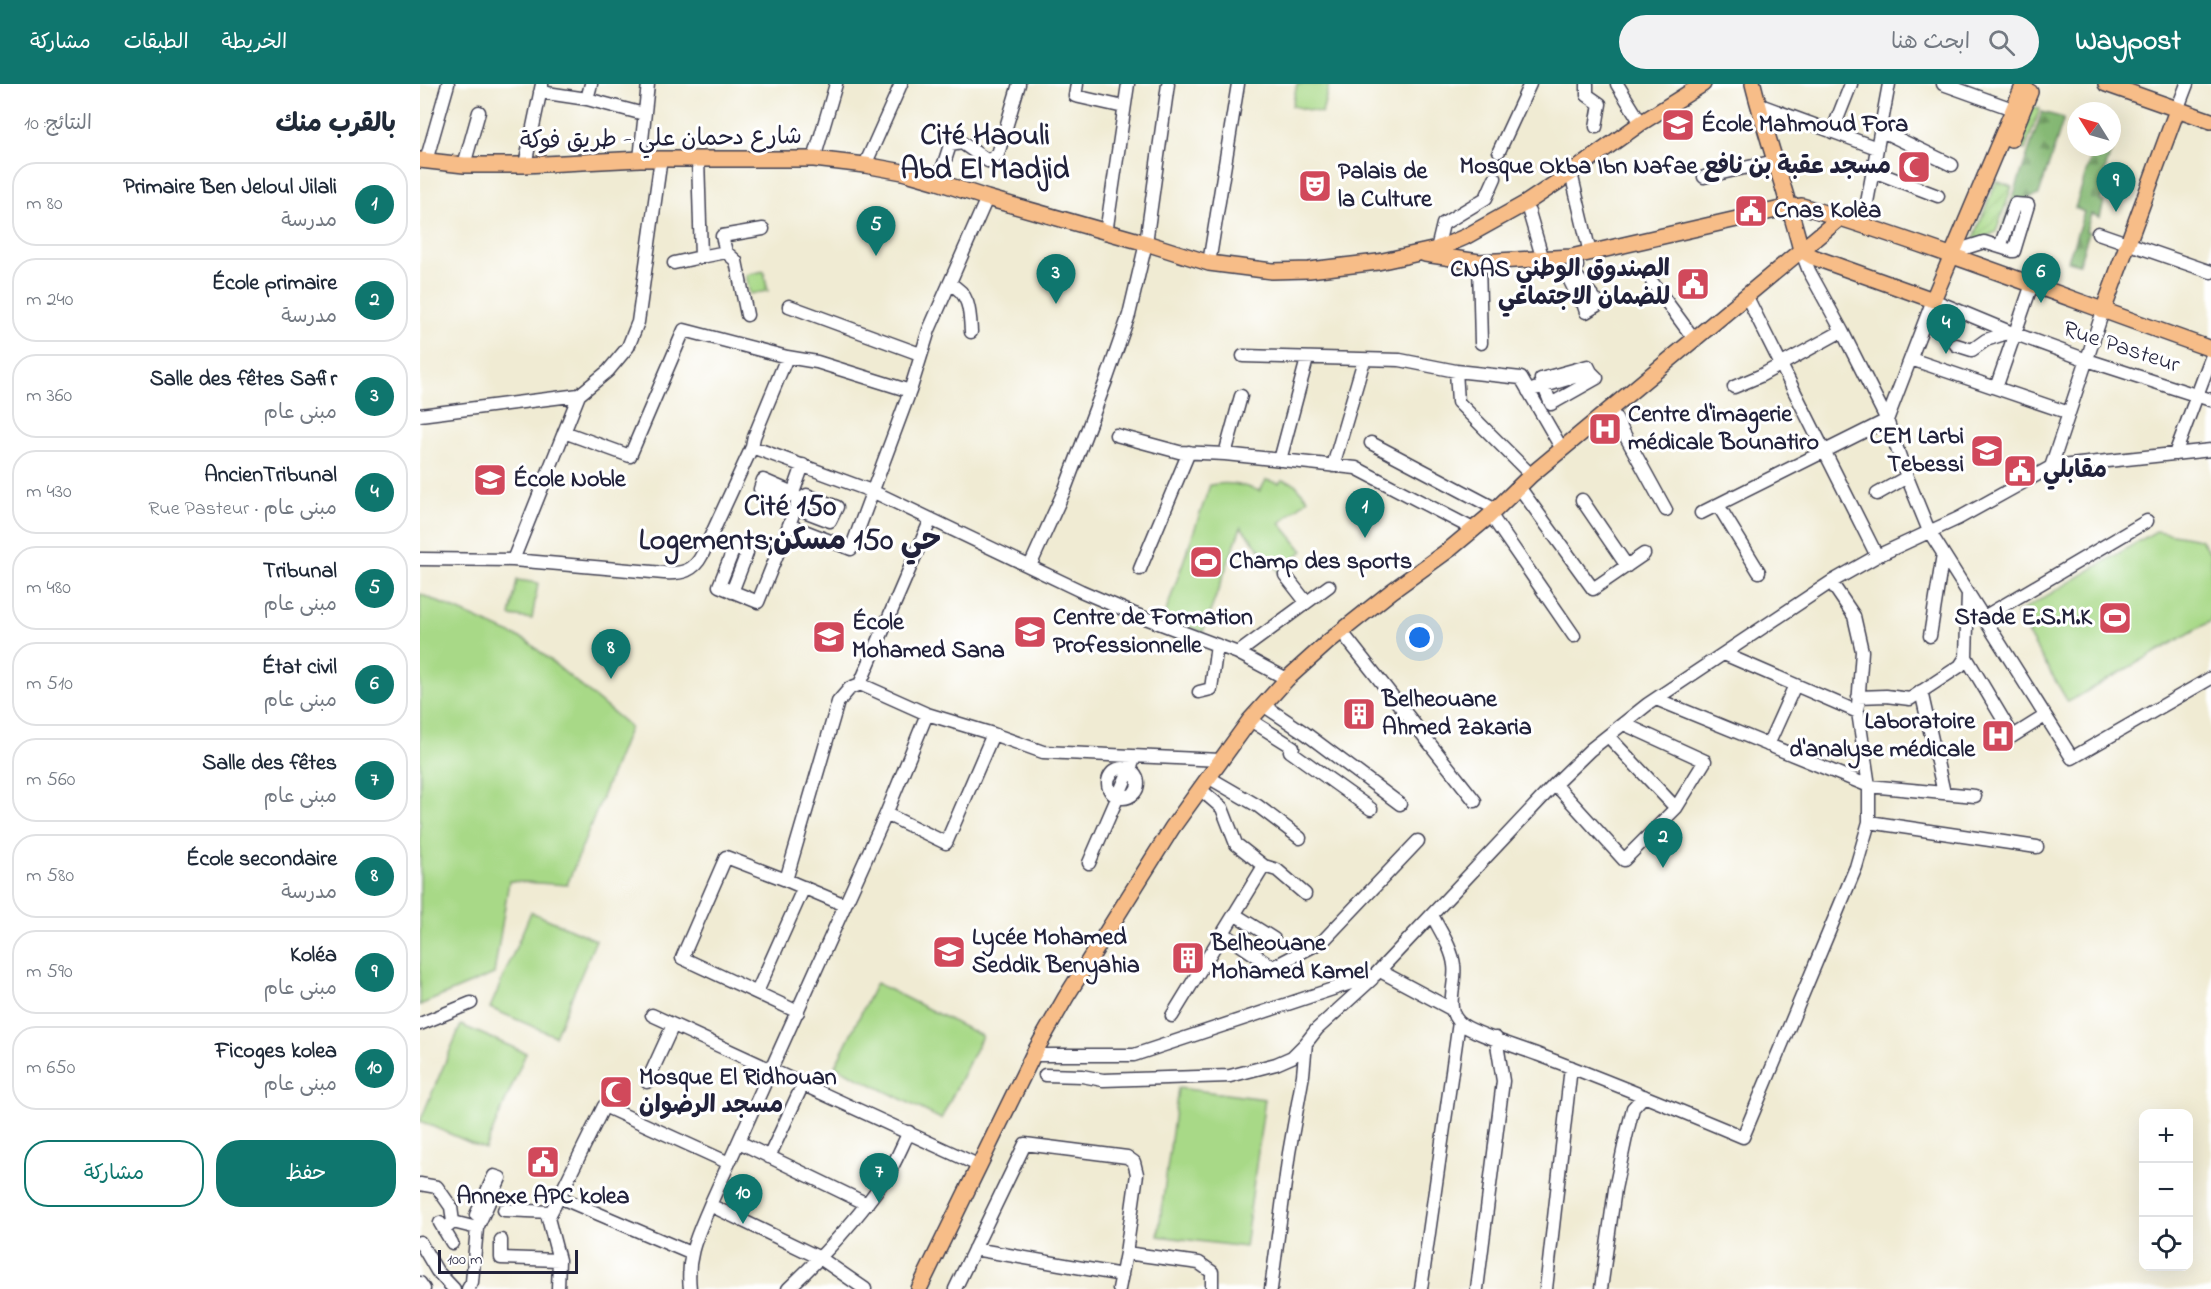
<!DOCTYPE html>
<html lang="ar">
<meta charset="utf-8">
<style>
body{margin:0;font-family:"Indie Flower","Playpen Sans Arabic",sans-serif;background:#f2f2f3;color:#1f2937;direction:rtl}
.controls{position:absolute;right:18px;bottom:18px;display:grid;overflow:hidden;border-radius:12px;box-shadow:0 6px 24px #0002}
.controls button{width:54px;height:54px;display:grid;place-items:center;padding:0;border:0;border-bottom:2px solid #e0e1e3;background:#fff;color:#1f2937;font:30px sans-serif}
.compass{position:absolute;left:1647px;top:18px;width:54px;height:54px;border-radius:50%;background:#fff;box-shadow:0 6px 24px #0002;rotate:307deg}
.scale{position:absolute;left:18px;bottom:15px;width:140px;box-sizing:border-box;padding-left:6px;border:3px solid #22223b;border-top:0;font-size:16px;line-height:21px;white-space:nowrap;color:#22223b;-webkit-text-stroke:4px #fff;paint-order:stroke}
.you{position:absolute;left:1000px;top:554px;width:21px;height:21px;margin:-15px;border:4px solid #fff;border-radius:50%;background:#1a73e8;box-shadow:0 0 0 9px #1a73e833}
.badge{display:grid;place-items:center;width:39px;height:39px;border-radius:50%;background:#0f766e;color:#fff;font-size:20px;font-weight:700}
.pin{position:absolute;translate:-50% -50px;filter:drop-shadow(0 2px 3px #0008)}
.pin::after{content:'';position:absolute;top:32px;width:21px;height:18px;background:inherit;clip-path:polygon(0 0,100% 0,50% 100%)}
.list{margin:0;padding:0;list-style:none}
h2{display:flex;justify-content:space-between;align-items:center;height:78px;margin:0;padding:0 24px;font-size:26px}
h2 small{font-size:20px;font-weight:400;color:#747a83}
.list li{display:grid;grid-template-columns:39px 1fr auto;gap:18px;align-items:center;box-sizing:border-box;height:84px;margin:0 12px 12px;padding:0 12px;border:2px solid #e0e1e3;border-radius:24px}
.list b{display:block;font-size:22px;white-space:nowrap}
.list p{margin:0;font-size:20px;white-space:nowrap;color:#747a83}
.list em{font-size:20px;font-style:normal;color:#747a83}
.actions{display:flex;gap:12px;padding:18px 24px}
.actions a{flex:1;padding:14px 0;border:2px solid #0f766e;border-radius:24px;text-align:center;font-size:21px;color:#0f766e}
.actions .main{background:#0f766e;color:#fff}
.icon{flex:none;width:33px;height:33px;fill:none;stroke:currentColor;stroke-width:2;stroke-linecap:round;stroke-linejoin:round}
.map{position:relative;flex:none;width:1791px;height:1205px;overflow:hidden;direction:ltr}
header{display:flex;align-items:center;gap:36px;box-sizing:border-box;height:84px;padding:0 30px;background:#0f766e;color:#fff}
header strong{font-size:28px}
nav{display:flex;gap:33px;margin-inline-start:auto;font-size:21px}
.search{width:420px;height:54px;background:#f2f2f3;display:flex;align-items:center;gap:15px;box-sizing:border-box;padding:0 21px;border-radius:33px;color:#747a83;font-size:22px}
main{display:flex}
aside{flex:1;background:#fff}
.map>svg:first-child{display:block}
.forest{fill:url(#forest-firs);stroke:#546e58;stroke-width:1.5}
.park{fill:url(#park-tufts);stroke:#657e61;stroke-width:1.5}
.garden{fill:url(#garden-furrows);stroke:#657e61;stroke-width:1.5}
.pitch{fill:#a8d987;stroke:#657e61;stroke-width:1.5}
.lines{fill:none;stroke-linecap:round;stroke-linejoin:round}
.minor-casing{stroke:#414052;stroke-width:15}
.major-casing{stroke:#414052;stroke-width:18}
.minor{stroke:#fff;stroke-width:12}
.major{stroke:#f7bd88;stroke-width:15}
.labels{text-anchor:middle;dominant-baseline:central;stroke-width:6;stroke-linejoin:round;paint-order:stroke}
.poi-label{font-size:24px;font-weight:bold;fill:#22223b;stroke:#fff;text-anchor:start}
.street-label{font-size:24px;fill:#22223b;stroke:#fff}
.district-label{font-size:30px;font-weight:bold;fill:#22223b;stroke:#fff}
</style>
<header>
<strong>Waypost</strong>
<div class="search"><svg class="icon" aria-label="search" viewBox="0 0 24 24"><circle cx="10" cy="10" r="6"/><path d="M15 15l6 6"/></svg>ابحث هنا</div>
<nav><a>الخريطة</a><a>الطبقات</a><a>مشاركة</a></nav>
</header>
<main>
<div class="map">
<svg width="1791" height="1205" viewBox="0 0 1791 1205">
<defs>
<pattern id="forest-firs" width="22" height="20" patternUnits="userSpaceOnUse" patternTransform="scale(1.5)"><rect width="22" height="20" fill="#86b974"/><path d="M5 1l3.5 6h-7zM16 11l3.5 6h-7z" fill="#6d9660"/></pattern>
<pattern id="park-tufts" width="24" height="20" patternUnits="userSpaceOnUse" patternTransform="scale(1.5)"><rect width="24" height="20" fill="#a8d987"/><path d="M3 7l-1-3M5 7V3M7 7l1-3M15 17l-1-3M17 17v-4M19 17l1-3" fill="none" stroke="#90ba75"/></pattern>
<pattern id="garden-furrows" width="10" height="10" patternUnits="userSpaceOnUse" patternTransform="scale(1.5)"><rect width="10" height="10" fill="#a8d987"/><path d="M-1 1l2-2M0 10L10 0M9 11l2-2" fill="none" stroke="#90ba75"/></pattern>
</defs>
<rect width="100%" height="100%" fill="#fff"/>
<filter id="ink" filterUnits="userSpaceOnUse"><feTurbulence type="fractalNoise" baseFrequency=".0167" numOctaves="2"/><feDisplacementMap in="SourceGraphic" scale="12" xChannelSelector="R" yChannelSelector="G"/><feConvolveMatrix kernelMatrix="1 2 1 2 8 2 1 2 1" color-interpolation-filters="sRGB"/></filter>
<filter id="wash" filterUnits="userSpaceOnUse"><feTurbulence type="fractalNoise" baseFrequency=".008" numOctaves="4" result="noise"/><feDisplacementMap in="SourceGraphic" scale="24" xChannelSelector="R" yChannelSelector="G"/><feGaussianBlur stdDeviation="1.35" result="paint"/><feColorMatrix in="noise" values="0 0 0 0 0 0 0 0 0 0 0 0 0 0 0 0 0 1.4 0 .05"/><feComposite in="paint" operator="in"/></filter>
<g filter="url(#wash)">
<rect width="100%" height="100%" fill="#f0ebd3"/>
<!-- forest -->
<path class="forest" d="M1622 28 1644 34 1619 111 1609 114 1594 162 1577 160Z
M1674 63 1692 64 1680 102 1685 104 1680 117 1684 118 1680 133 1671 130 1666 147 1669 148 1659 180 1648 177 1664 128 1655 124Z"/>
<!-- park -->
<path class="park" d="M344 187 348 207 330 210 326 191Z"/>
<!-- garden -->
<path class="garden" d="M1609 22 1620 25 1605 66 1593 62Z
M1576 97 1592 103 1576 148 1552 159Z"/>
<!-- pitch -->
<path class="pitch" d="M877 0H909L902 29 872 22Z
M846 396 859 399 862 396 874 399 888 415 860 439 883 467 859 488 821 443 783 548 744 533 790 401C808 397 823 401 840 407Z
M1736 447 1780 455 1791 470V537L1648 618 1596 530Z
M97 496 118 499 112 535 90 532Z
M0 510 107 557 210 643 147 801 89 797 74 890 0 921Z
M111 828 176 856 135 952 70 924Z
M456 899 562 952 521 1035 415 982Z
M41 941 106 969 65 1065 0 1037Z
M758 1004 845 1015 825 1163 738 1152Z"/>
</g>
<g filter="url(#ink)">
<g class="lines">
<defs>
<path id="minor" d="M657 0 655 12 704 23
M1167 0V11L1180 20 1176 43
M1197 0 1221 39
M1523 0 1601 28
M120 8 167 15 224 30
M167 15 171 0
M1340 21 1457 64
M1757 26 1767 0
M1460 46 1532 81
M1412 48 1431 0
M1079 67 1110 0
M278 74 281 173 306 168 302 152 343 145
M220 75 228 0
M394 75 416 0
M6 77 28 0
M44 81 59 28
M105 81 122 0
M445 81 481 0
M1453 87 1518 112
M1151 89 1170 169
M1284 93 1355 77
M518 98 530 61 542 59 568 77 578 70 599 0
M1109 128 1123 176
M1443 140 1469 0
M686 149 708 0
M1678 149 1791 188
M1545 164 1564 158 1593 167H1594L1608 121 1595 120 1580 163
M1017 165 1023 140 1066 114 1075 94
M1381 166 1389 187 1422 247 1467 336 1487 393 1509 447 1652 674 1791 594
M306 168 316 177 327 231
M1154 173 1157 182 1154 189 1179 220 1166 228 1162 216 1160 217 1150 197 1153 194 1151 190 1154 189
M1059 178 1061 259
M254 179 281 173
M789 179 818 0
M1232 198 1274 255
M530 200C550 209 550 229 551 248
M1327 213 1457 472
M369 222 500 270
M1536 261 1552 266 1566 256 1590 248
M823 272 980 276 1036 287 1101 294 1142 365
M1491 275 1649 329
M1036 287 1038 318 1111 391
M1314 303 1340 292 1422 247
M1576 304 1612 200
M1108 307 1171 288 1168 282 1121 295 1131 320 1177 294 1171 288
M1190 324 1246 426
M0 331 159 311 188 287 208 263 218 238 241 74
M144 348 210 372 264 246 367 273
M696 351 759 368 805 370 936 384 1053 445
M951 359 1076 425
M332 363 454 408 661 507 712 529 818 569 867 595
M805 370 821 312
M1755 370 1791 274
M860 376 887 275
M913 382 944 276
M1631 383 1683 227
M343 396 373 409 363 416 340 405Z
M1099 403 1173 505 1224 470
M1457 410 1487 393
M1162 416 1207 482
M1298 421 1339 488
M376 424 410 437 417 423 387 411 378 417
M1281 429 1467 336 1513 216 1590 248 1667 276 1791 316
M1070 430 1154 552
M369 441 378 417 373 409 383 381
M0 475 93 476 244 489C262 490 274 487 282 471L332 363 334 353 367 273 397 278 490 307
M93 476 159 311
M610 482 645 405 687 294 709 231 726 159 748 0
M720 485 769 368
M865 491 886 518
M1411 498 1434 532 1442 567 1438 621
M312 508 327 469 314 464 299 502 338 518 369 441 431 465 490 307 509 246 567 114
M1564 533 1727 437
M921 547 1055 717
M1510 552 1523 470
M818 569 909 502
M1546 573 1593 652 1625 632
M440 600 507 630 573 650 623 668 801 676
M1501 607 1524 709
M779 608 791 605 797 561
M1438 613 1466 612 1490 615 1540 582 1546 573 1548 509
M1236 615 1449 702 1555 712
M843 621 885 649 980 720
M830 636 873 663 870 667 951 725
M1188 652 1256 724
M1348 661 1375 601
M688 699a15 15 0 1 1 30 0a15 15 0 1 1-30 0Z
M788 693 838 722 880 754
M1135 700 1204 776 1256 724 1285 677 1204 640
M780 705 802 724 816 760 844 782 857 786 885 810
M466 730 526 759 573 650
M1449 738 1617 763
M669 779 715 673
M366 796 306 773 262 874 378 928
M425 821 366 796 418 618 430 604 440 600 511 435
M814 830 854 855
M1012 831C1020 847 1032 864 1034 881 1037 899 1024 924 1039 938 1050 949 1102 964 1119 971 1188 997 1256 1025 1323 1053L1436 783 1449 738V702L1438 628 1304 570
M803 849 853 883 903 857 998 757
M960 887 1031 925
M337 908 384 803
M232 931 560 1082
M752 932 844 782
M0 940 51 919
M613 971H714L955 891 1135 700 1170 666 1228 620 1411 498 1457 472 1539 434 1631 383 1791 366
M625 991 662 992 683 996 810 992 856 980 872 973 886 959
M227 998 253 941
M319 1058 447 1120
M349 1073 383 1000
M0 1100 17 1103 31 1123 33 1138 24 1146
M290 1121 400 1174 445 1205
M84 1126 131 1128
M33 1138 57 1144 52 1198 48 1205
M20 1139 32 1159
M57 1144 80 1094 74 1092 56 1131 62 1133
M81 1156V1174L139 1176
M0 1158 17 1187 34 1205
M554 1165 702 1191
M270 1169 139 1113 184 1022 309 1079
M0 1199 4 1205
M138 1205 139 1176 128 1134 139 1113
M270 1205C266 1172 278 1150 290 1121L466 730 507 630
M368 1205C405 1170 440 1133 468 1090 476 1077 482 1062 489 1048
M535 1205 605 1060 707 1073 714 1078 717 1090 706 1169 779 1179 792 1188V1205
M699 1205 706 1169
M851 1205 869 1069 883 991 886 959 897 945 952 895
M1001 1205 1039 938
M1057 1205 1083 997 1076 954
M1126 1205 1151 983
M1181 1205 1195 1105 1206 1053 1213 1024 1224 1012"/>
<path id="major" d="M1333 0C1347 56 1367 110 1381 166
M1686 0 1791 37
M1591 55 1610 8
M0 76 44 81H105L220 75H394L445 81 483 88 518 98 567 114 726 159 789 179 852 187 889 186 958 178 1017 165 1045 153 1106 119 1151 89 1221 39 1283 0
M1381 166 1393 173 1513 216 1604 0
M1005 170 1059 178 1151 173 1365 124 1382 122C1520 164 1654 217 1791 265
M1683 227 1757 26
M499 1205 613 971 646 913 752 744 830 636 867 595 908 558 972 507 1030 465 1067 434 1111 391 1420 134"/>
</defs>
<!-- minor casing -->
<use href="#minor" class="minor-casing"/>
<!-- major casing -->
<use href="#major" class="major-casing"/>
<!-- minor -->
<use href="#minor" class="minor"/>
<!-- major -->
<use href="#major" class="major"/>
</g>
</g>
<!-- icons -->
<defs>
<symbol id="school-square" viewBox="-11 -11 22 22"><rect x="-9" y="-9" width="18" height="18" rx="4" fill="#d1495b" stroke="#fff"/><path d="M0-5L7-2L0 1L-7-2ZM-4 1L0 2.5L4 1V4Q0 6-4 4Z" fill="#fff"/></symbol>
<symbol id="mosque-square" viewBox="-11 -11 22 22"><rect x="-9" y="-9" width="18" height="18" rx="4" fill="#d1495b" stroke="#fff"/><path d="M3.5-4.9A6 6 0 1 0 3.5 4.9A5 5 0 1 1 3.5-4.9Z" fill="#fff"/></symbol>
<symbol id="theatre-square" viewBox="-11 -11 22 22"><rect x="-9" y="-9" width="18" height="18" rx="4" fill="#d1495b" stroke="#fff"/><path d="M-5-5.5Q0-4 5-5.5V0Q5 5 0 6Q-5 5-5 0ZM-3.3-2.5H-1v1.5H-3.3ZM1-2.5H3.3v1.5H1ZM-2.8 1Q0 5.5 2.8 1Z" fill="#fff"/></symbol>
<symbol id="civic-square" viewBox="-11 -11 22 22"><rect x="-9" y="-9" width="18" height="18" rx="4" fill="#d1495b" stroke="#fff"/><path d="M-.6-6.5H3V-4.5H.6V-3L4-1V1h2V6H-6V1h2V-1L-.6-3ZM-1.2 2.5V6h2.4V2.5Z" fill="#fff"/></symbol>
<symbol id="hospital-square" viewBox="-11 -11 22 22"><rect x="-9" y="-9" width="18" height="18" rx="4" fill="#d1495b" stroke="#fff"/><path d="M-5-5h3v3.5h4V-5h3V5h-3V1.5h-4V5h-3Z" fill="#fff"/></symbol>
<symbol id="stadium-square" viewBox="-11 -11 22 22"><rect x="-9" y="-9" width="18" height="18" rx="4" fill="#d1495b" stroke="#fff"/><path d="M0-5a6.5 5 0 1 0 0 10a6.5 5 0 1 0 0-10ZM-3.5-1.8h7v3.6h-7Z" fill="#fff"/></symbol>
<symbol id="university-square" viewBox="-11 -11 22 22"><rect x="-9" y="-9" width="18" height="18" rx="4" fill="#d1495b" stroke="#fff"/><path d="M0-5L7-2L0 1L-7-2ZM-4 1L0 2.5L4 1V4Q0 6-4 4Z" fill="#fff"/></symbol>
<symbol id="building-square" viewBox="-11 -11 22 22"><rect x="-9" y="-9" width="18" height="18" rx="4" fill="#d1495b" stroke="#fff"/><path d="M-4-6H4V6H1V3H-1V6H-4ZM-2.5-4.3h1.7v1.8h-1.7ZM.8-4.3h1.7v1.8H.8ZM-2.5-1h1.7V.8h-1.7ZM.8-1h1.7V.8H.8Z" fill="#fff"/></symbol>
</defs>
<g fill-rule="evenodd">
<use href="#school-square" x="1239" y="22" width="38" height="38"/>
<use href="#mosque-square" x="1475" y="64" width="38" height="38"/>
<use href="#theatre-square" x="876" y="83" width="38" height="38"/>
<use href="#civic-square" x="1312" y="108" width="38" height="38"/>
<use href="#civic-square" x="1254" y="181" width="38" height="38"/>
<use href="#hospital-square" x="1166" y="326" width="38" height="38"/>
<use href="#school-square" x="1548" y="348" width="38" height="38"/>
<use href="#civic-square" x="1581" y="368" width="38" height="38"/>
<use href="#school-square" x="51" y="377" width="38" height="38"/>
<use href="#stadium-square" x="767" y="459" width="38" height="38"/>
<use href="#stadium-square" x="1676" y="515" width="38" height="38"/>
<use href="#university-square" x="591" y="529" width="38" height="38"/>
<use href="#school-square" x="390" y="534" width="38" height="38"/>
<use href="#building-square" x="920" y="611" width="38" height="38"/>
<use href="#hospital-square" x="1559" y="633" width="38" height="38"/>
<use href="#school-square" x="510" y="849" width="38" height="38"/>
<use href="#building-square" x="749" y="855" width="38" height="38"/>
<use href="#mosque-square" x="177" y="989" width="38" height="38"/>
<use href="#civic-square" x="104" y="1059" width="38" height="38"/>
</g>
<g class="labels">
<!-- poi labels -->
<g class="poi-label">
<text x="1281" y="41">École Mahmoud Fora</text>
<text x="1471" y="83" text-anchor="end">Mosque Okba Ibn Nafae مسجد عقبة بن نافع</text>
<text x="918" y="88">Palais de<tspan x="918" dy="28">la Culture</tspan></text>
<text x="1354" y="127">Cnas Kolèa</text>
<text x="1250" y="186" text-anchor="end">CNAS الصندوق الوطني<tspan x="1250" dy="28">للضمان الاجتماعي</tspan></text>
<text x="1208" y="331">Centre d'imagerie<tspan x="1208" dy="28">médicale Bounatiro</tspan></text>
<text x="1544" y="353" text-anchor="end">CEM Larbi<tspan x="1544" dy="28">Tebessi</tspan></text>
<text x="1623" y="387">مقابلي</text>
<text x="93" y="396">École Noble</text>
<text x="809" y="478">Champ des sports</text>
<text x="633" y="534">Centre de Formation<tspan x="633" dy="28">Professionnelle</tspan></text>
<text x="1672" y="534" text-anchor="end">Stade E.S.M.K</text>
<text x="432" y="539">École<tspan x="432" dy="28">Mohamed Sana</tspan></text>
<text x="962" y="616">Belheouane<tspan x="962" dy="28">Ahmed Zakaria</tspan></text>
<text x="1555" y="638" text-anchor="end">Laboratoire<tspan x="1555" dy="28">d'analyse médicale</tspan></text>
<text x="552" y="854">Lycée Mohamed<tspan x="552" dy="28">Seddik Benyahia</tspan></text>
<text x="791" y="860">Belheouane<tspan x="791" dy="28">Mohamed Kamel</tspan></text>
<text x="219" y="994">Mosque El Ridhouan<tspan x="219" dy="28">مسجد الرضوان</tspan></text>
<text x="123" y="1113" text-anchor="middle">Annexe APC kolea</text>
</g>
<!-- street labels -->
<g class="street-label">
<text transform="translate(241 56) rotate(-1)">شارع دحمان علي - طريق فوكة</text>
<text transform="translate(1701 264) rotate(18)">Rue Pasteur</text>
</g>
<!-- district labels -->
<g class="district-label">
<text x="565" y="53">Cité Haouli<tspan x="565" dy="34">Abd El Madjid</tspan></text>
<text x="370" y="424">Cité 150<tspan x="370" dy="34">Logements;حي 150 مسكن</tspan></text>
</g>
</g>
</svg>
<div class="controls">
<button>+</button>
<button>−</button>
<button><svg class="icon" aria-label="locate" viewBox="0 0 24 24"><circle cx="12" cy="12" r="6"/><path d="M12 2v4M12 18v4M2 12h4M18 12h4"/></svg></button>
</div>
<svg class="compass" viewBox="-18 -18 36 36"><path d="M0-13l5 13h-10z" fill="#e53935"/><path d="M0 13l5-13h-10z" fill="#747a83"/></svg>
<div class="scale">100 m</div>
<div class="you"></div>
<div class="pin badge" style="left:945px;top:454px">1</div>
<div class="pin badge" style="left:1243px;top:784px">2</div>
<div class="pin badge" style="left:636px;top:220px">3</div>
<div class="pin badge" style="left:1526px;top:270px">4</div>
<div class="pin badge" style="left:456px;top:172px">5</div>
<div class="pin badge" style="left:1621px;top:219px">6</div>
<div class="pin badge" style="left:459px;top:1119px">7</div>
<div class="pin badge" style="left:191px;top:595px">8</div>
<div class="pin badge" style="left:1696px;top:128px">9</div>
<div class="pin badge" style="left:323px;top:1140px">10</div>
</div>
<aside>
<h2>بالقرب منك<small>النتائج: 10</small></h2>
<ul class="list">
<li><span class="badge">1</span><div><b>Primaire Ben Jeloul Jilali</b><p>مدرسة</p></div><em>80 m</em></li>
<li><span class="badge">2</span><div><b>École primaire</b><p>مدرسة</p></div><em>240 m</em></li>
<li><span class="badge">3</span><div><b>Salle des fêtes Safir</b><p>مبنى عام</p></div><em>360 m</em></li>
<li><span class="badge">4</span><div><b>AncienTribunal</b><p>مبنى عام · Rue Pasteur</p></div><em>430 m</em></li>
<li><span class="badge">5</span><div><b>Tribunal</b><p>مبنى عام</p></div><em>480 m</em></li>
<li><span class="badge">6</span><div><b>État civil</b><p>مبنى عام</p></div><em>510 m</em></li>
<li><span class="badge">7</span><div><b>Salle des fêtes</b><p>مبنى عام</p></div><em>560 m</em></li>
<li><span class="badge">8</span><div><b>École secondaire</b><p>مدرسة</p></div><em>580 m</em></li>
<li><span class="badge">9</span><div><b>Koléa</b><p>مبنى عام</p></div><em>590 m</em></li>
<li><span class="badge">10</span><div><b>Ficoges kolea</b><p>مبنى عام</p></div><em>650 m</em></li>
</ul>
<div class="actions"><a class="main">حفظ</a><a>مشاركة</a></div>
</aside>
</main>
